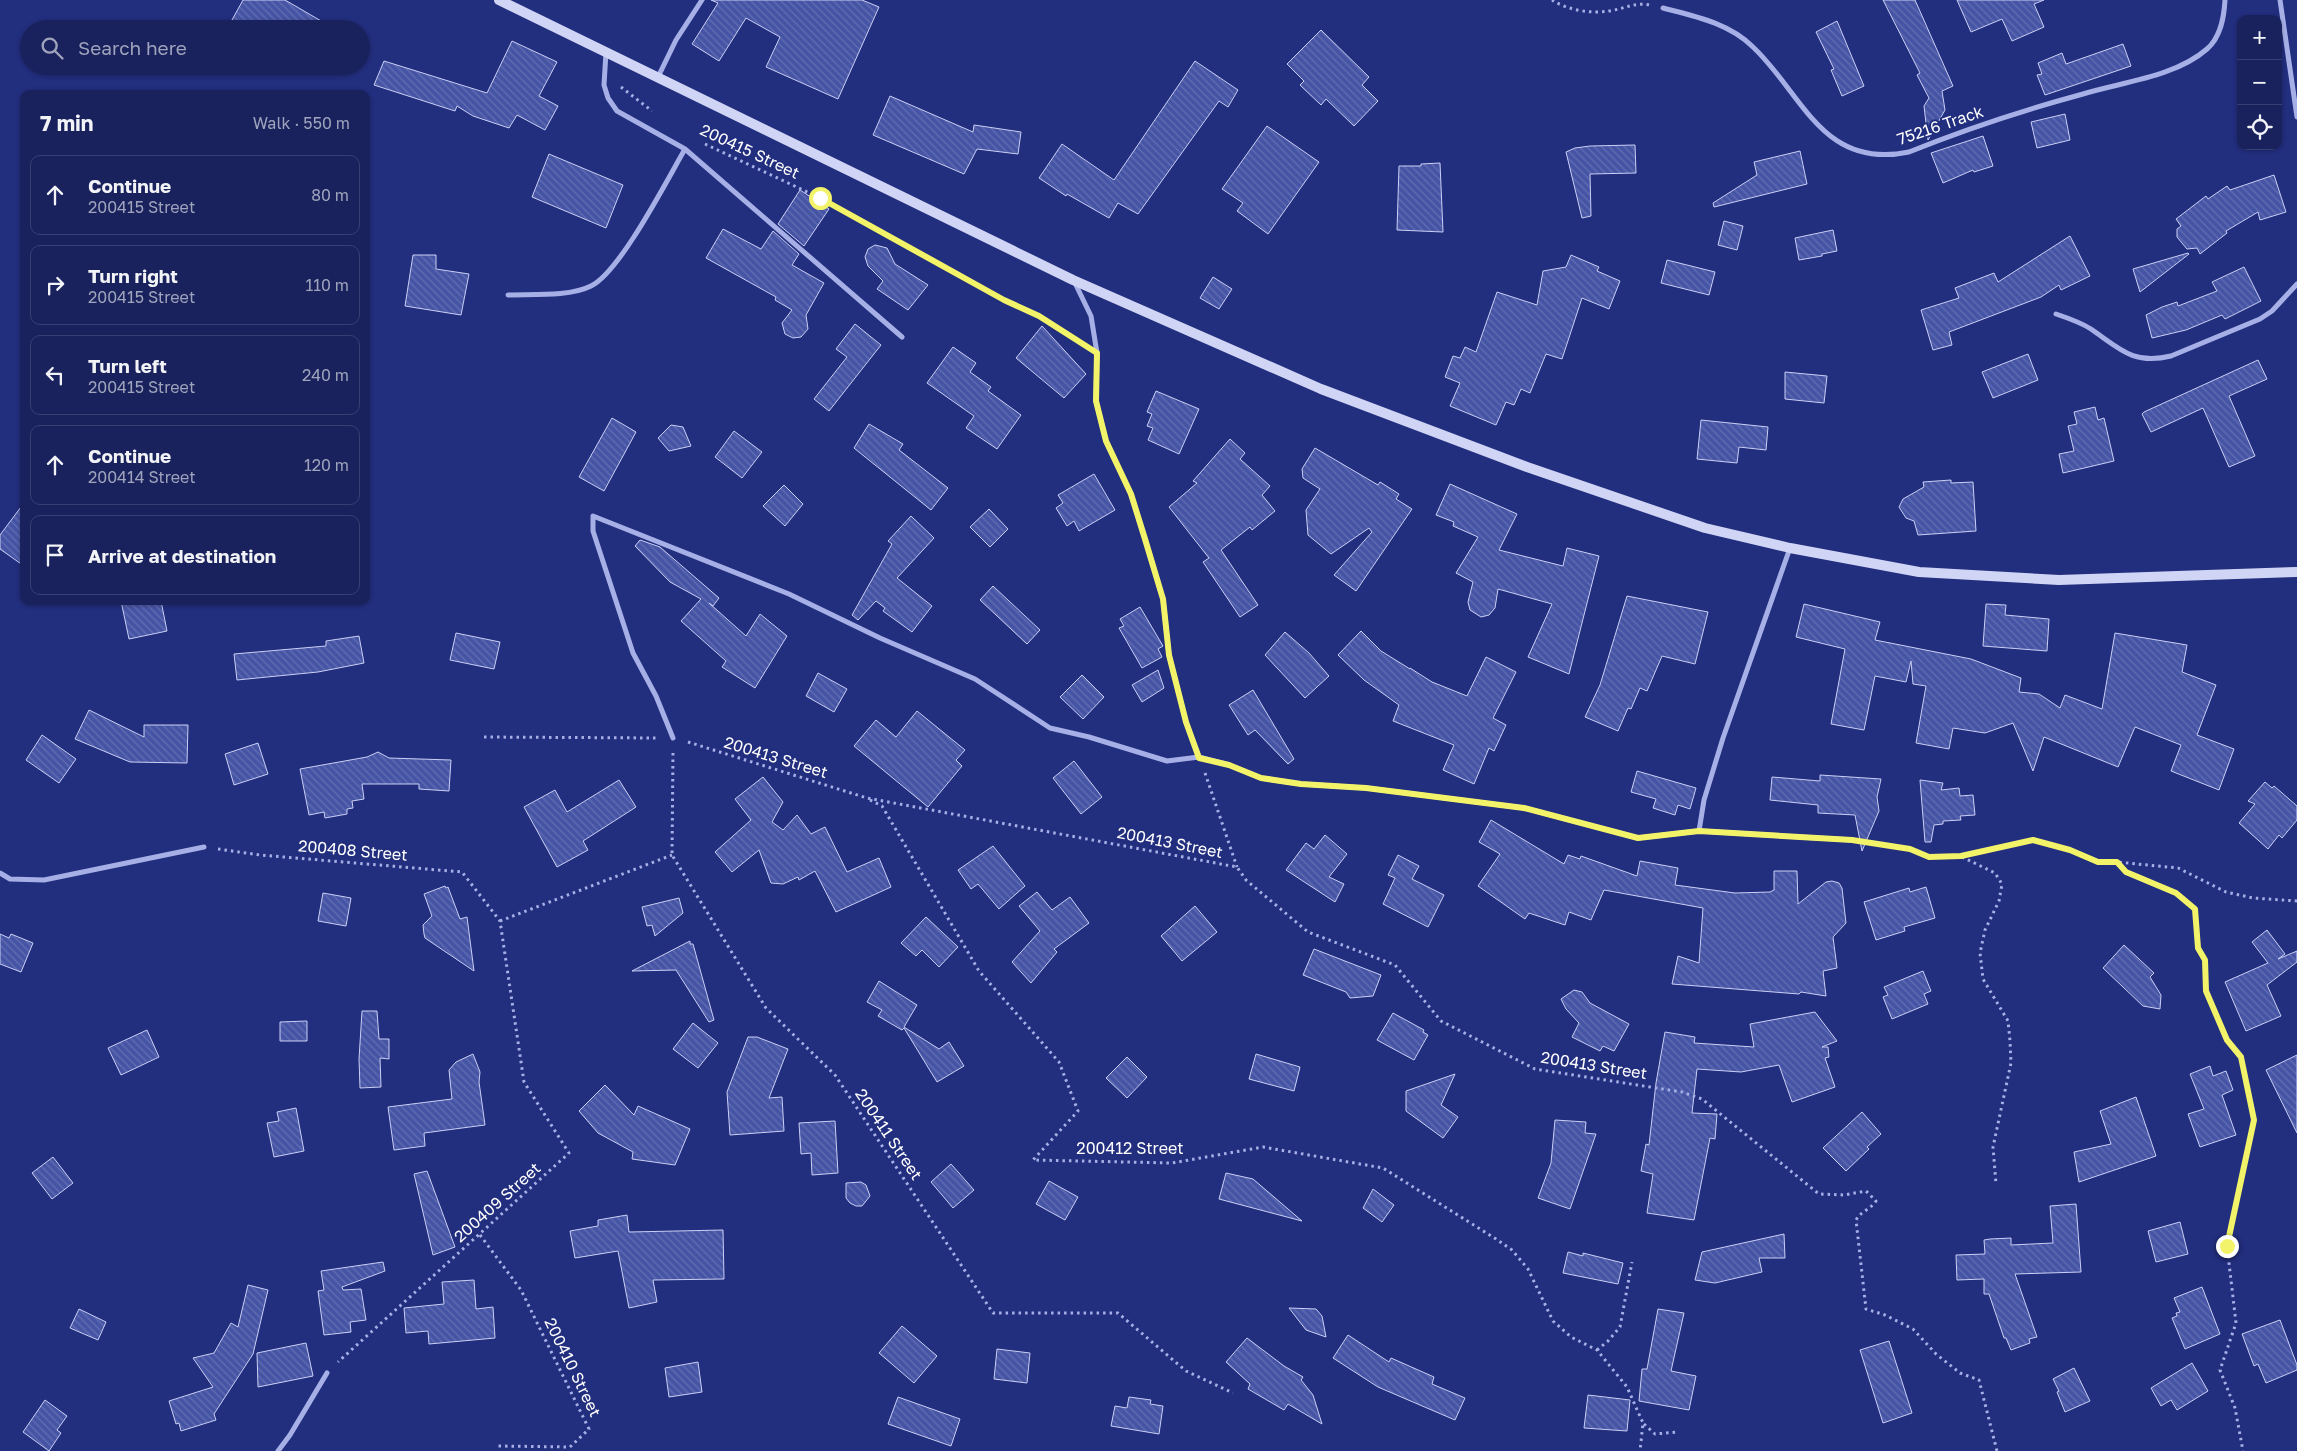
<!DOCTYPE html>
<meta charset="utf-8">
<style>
body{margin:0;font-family:"Golos Text",sans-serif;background:#232a64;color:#f1f3f6}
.controls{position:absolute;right:15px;top:15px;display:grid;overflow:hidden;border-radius:10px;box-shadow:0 1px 4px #0004}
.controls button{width:45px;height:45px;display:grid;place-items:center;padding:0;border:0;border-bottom:1px solid #383f73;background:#1a225e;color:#f1f3f6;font:25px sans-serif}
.stop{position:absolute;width:15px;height:15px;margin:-11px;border:4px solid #f2f368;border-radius:50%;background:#fff}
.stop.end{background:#f2f368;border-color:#fff;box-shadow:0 1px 5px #0008}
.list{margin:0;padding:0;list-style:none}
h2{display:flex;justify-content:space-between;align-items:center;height:65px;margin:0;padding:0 20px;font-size:21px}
h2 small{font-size:16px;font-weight:400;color:#9fa4bc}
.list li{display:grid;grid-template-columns:32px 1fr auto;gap:15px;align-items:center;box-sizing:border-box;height:80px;margin:0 10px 10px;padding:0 10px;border:1px solid #383f73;border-radius:10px}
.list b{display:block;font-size:19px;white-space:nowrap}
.list p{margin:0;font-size:16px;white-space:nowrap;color:#9fa4bc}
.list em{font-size:16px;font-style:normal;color:#9fa4bc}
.icon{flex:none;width:28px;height:28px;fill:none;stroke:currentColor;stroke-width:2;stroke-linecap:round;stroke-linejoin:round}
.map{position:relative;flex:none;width:2297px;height:1451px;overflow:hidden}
.search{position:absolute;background:#1a225e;box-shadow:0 1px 4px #0004;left:20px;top:20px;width:350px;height:55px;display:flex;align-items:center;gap:12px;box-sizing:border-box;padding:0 18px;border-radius:28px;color:#9fa4bc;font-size:19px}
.panel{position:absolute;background:#1a225e;box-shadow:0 1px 4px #0004;left:20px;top:90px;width:350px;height:515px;border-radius:10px}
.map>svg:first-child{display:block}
.building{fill:url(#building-back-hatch);stroke:#cad0f5}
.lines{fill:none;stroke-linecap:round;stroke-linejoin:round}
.path{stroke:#a6b0e7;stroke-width:3;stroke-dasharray:2.5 4;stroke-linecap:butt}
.street{stroke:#a6b0e7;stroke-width:5}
.secondary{stroke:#d0d5f6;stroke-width:10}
.route{stroke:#f2f368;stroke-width:6}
.labels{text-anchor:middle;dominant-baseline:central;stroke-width:4;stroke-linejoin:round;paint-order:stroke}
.street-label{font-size:16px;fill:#fff;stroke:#222e7e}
</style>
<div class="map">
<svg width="2297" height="1451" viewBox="0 0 2297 1451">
<defs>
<pattern id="building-back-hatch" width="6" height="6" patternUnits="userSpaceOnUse" patternTransform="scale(1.25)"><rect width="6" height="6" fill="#4654a5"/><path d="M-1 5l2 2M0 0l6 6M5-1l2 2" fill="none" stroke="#626eb2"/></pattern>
</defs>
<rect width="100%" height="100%" fill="#222e7e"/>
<!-- building -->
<path class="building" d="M243 0H285L335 29H227Z
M711 0H862L879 7 838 99 766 67 780 37 746 18 719 61 692 44 718 3Z
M1883 0H1915L1953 86 1942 91 1945 110 1928 140 1924 106 1929 98 1917 75 1920 73Z
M1957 0H2044L2034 4 2044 27 2012 41 2002 19 1971 32Z
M1837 21 1864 86 1842 96 1831 70 1834 69 1816 32Z
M1321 30 1369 77 1362 85 1378 101 1354 126 1326 99 1321 105 1300 85 1304 81 1287 64Z
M512 41 557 62 539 96 558 106 545 130 517 115 509 128 473 116 457 106 455 111 374 85 384 61 487 93Z
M2123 44 2131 66 2045 95 2037 75 2042 74 2038 63 2062 53 2066 64Z
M1195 61 1238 90 1228 107 1219 101 1138 214 1118 203 1109 218 1067 194 1066 196 1039 178 1062 144 1114 180Z
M890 96 973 132 974 125 1021 132 1018 154 977 149 964 174 873 135Z
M2065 114 2070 140 2037 148 2031 122Z
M1267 126 1319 162 1268 234 1237 211 1243 203 1222 189Z
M1983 136 1993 166 1974 172 1973 170 1943 183 1931 153Z
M1635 145 1636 173 1590 174 1591 216 1582 218 1566 152 1575 148 1590 146Z
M1800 151 1807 184 1714 207 1713 203 1757 175 1754 162Z
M549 154 623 185 606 228 532 197Z
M1440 163 1443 232 1397 230 1399 166H1421V164Z
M2274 175 2286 212 2260 220 2258 212 2226 231 2227 233 2200 254 2197 248 2187 249 2177 237V229L2181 226 2176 219 2206 196 2208 199 2227 186 2230 190Z
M800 190 829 209 804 246 778 224Z
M1724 221 1743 226 1737 250 1718 245Z
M723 229 761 249 773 231 799 254 792 265 824 283 806 315 808 329 801 337 793 338 785 334 782 323 792 310 775 300 776 297 706 258Z
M1833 230 1837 251 1822 254V256L1799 260 1795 238Z
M2070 236 2090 276 2061 290 2059 285 2041 297 1949 332 1952 345 1933 350 1921 310 1959 298 1955 288 1994 273 1998 282Z
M875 245 887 248 895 264 928 285 908 310 877 289 883 281 868 266 865 257 868 249Z
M2188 253 2189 254 2140 292 2133 269Z
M413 255H436V269L469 274 461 315 405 306Z
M1571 255 1599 267 1597 271 1620 281 1609 309 1582 298 1562 359 1546 354 1530 393 1521 389 1514 405 1506 402 1496 425 1450 406 1460 383 1445 377 1453 356 1460 358 1465 347 1476 352 1497 292 1537 305 1543 271 1566 267Z
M1667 260 1715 272 1709 295 1661 283Z
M2244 267 2261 301 2225 319 2222 315 2186 330 2152 338 2146 315 2162 307 2177 302 2178 306 2217 291 2212 282Z
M1213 277 1232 289 1219 309 1200 298Z
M855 324 881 345 829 411 814 399 847 357 836 349Z
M1042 326 1086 374 1064 398 1016 358Z
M953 347 976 363 970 372 991 387 988 391 1021 415 997 449 966 428 974 416 927 383Z
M2028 354 2038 380 1993 398 1982 372Z
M2258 360 2267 379 2229 396 2255 456 2229 467 2203 408 2151 432 2142 414 2144 412Z
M1785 372 1827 376 1824 403 1785 399Z
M1156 391 1199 409 1179 454 1148 440 1153 428 1147 426 1152 414 1147 412Z
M2095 407 2098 420 2104 418 2114 461 2063 473 2059 454 2074 451 2068 426 2077 424 2074 412Z
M612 418 636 432 604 491 579 477Z
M1701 420 1768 427 1766 450 1739 447 1737 463 1697 459Z
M869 424 903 444 899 450 948 488 931 510 854 448Z
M671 425 683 427 691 446 669 451 658 438Z
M734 431 762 452 742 478 715 457Z
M1230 439 1245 453 1240 459 1270 486 1262 495 1275 511 1252 530 1250 527 1221 550 1258 605 1240 617 1203 562 1209 558 1169 507 1197 483 1193 481Z
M1315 448 1378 485 1380 482 1399 494 1396 499 1412 509 1356 591 1334 575 1372 532 1369 528 1331 554 1308 535 1306 510 1320 489 1303 478 1302 469Z
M1094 474 1115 510 1079 531 1074 521 1067 526 1056 508 1063 503 1058 495Z
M1951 480V483L1973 482 1976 531 1918 535 1914 521 1906 518 1899 507 1903 499 1924 487 1923 482Z
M1450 484 1517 514 1499 550 1563 566 1567 548 1599 556 1569 674 1528 657 1552 604 1498 589 1495 608 1489 615 1481 617 1470 610 1468 602 1473 582 1456 573 1478 537 1453 526 1454 522 1436 515Z
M784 485 803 504 785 526 763 506Z
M24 503V566L0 549V535Z
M989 509 1008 529 990 547 970 527Z
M911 516 934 538 897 578 932 606 912 632 883 611 885 608 876 601 858 620 852 615 892 544 888 541Z
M640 540 660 547 719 598 713 606 709 603 746 636 760 614 787 636 755 688 722 667 726 661 681 621 701 599 670 582 635 546Z
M993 586 1040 630 1027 644 980 600Z
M1627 596 1708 612 1695 664 1662 656 1647 691 1640 688 1631 709 1628 708 1618 731 1585 717 1600 685Z
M121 601H161L167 631 129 639Z
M1804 604 1880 622 1875 640 1971 659 2021 678 2019 692 2039 694 2060 708 2065 695 2102 709 2115 633 2187 645 2182 672 2216 685 2197 735 2234 749 2219 790 2171 771 2181 745 2135 727 2118 767 2044 737 2033 771 2013 723 1985 733 1953 728 1949 749 1916 743 1926 686 1913 684 1911 661 1906 682 1875 676 1864 730 1831 724 1845 649 1796 637Z
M1986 604 2006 605 2005 615 2049 619 2047 651 1983 646Z
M1140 607 1163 646 1158 649 1162 657 1142 668 1119 628 1124 626 1120 619Z
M1361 631 1381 651 1410 669V668L1432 682 1467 696 1486 657 1516 672 1493 718 1506 725 1494 751 1489 748 1474 784 1443 770 1454 745 1393 721 1399 705 1364 680 1338 655Z
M1285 632 1309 653 1329 676 1305 698 1265 655Z
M456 633 500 642 494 669 450 660Z
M359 636 364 663 318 672 237 680 234 654 326 646V641Z
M1158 670 1164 688 1142 702 1132 685Z
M818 673 847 689 834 712 806 696Z
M1082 675 1104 697 1083 719 1060 697Z
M1253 690 1294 759 1288 764 1255 730 1248 735 1229 705Z
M89 710 144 737V725H188L187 763 130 762 75 739Z
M917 711 965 750 956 760 962 766 928 807 854 746 876 720 896 737Z
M42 735 76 759 59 783 26 760Z
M258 743 268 774 234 785 225 754Z
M378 752 389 758 451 760 449 791 419 789V784H362L364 799 352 801 353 808 347 809V814L325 818 324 812 309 815 300 769 367 757Z
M1074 761 1102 797 1081 814 1053 778Z
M1637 771 1696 788 1690 809 1678 805 1675 815 1653 808 1656 799 1631 792Z
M1820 775 1881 779 1877 797 1879 811 1862 851 1855 815 1818 813V805L1770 800 1772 777 1820 781Z
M763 777 783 802 772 822 783 830 797 815 811 834 825 827 847 872 879 858 891 887 836 912 815 871 799 880 798 877 783 884 771 883 759 850 732 872 715 852 751 820 735 799Z
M619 780 636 807 583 841 588 850 557 867 524 807 555 790 567 812Z
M1920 780 1943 783 1941 790 1959 788 1960 796 1973 795 1975 815 1960 816 1961 820 1943 821V824L1934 825 1931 842H1925Z
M2265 782 2272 788 2274 786 2297 806V820L2282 838 2279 835 2268 849 2239 823 2255 804 2248 801Z
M1491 820 1564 864 1568 855 1580 859 1581 856 1637 876 1640 861 1678 868 1675 885 1735 893 1770 892 1774 890V871H1797L1798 904 1826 882 1832 881 1839 883 1842 888 1846 923 1833 937 1837 968 1823 971 1826 996 1801 992 1799 994 1672 984 1678 956 1699 963 1703 908 1604 890 1591 920 1569 912 1565 925 1529 913 1525 919 1478 886 1500 854 1479 842Z
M1325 835 1347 854 1329 877 1344 884 1335 902 1286 870 1306 843 1314 849Z
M993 846 1025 886 999 909 978 884 971 889 958 870Z
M1398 855 1419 866 1412 879 1444 895 1428 927 1383 904 1395 878 1388 875Z
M445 886 446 888 448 887 460 919 467 917 474 971 425 938 424 934 423 925 432 916 424 894Z
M1926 887 1935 918 1904 927 1905 931 1876 940 1864 902 1909 888 1910 892Z
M1037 892 1052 910 1070 897 1089 923 1054 949 1057 952 1031 983 1012 962 1040 931 1019 906Z
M323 893 351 898 346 926 318 921Z
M679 898 683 913 655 936 652 925 647 926 642 907Z
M1195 906 1217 932 1182 961 1161 936Z
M926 917 958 947 939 967 922 950 916 956 901 943Z
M2267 930 2285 954 2278 959 2297 951V962L2267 985 2281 1016 2246 1031 2225 982 2268 963 2252 942Z
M0 934 9 938 11 934 33 943 21 972 0 964Z
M690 941V944H693L714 1020 709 1022 676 970 632 971Z
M2124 945 2154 973 2150 977 2161 995 2160 1009 2143 1006 2103 968Z
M1314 949 1381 975 1373 996 1350 998 1346 992 1303 975Z
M1923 971 1931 991 1924 994 1928 1004 1892 1019 1883 997 1888 995 1884 987Z
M879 981 917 1005 904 1027 939 1049 949 1042 964 1066 937 1082 904 1028 902 1030 878 1016 882 1010 867 1002Z
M1574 990 1582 992 1590 1003 1629 1024 1614 1051 1603 1046 1600 1051 1572 1037 1579 1023 1566 1009 1561 999Z
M362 1011H377L379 1039H389V1059L380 1058 381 1087 360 1088 359 1059Z
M1815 1012 1837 1041 1822 1047H1828L1829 1057 1825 1058 1835 1087 1792 1102 1779 1065 1741 1072 1697 1069 1692 1113 1717 1114 1715 1139 1710 1138 1694 1220 1647 1213 1653 1174 1641 1171 1646 1144 1649 1145 1656 1083 1665 1032 1695 1037 1694 1043 1754 1047 1750 1024Z
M1393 1013 1424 1030 1423 1032 1428 1035 1414 1060 1377 1040Z
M307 1021V1041H280V1022Z
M693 1023 718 1043 698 1068 673 1049Z
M147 1030 159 1057 121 1075 108 1048Z
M748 1037H757L788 1049 769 1098 782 1097 784 1131 730 1135 727 1092Z
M473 1054 480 1072 479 1082 485 1125 424 1133 425 1146 394 1150 388 1107 452 1099 449 1070 456 1062Z
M1256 1054 1300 1067 1294 1091 1249 1079Z
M2297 1055V1133L2266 1070Z
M1127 1057 1147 1077 1127 1098 1106 1078Z
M2210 1066 2213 1076 2226 1071 2233 1090 2222 1095 2236 1135 2200 1147 2188 1114 2204 1109 2190 1074Z
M1455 1074 1441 1105 1458 1117 1443 1138 1406 1111V1091Z
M605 1085 634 1115 638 1106 690 1129 675 1165 632 1159 633 1152 598 1133 579 1111Z
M2136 1097 2156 1156 2079 1182 2074 1152 2111 1144 2100 1111Z
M296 1108 304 1151 274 1157 267 1123 279 1121 277 1112Z
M1862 1112 1881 1134 1867 1147 1869 1149 1846 1171 1823 1148Z
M1555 1120 1586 1122 1585 1133 1596 1134 1570 1209 1538 1198 1551 1163Z
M835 1121 838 1173 812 1175 811 1153 801 1154 799 1123Z
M53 1157 73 1183 52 1199 32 1173Z
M951 1164 974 1190 953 1208 931 1182Z
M427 1171 455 1247 433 1255 414 1174Z
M1226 1173 1253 1179 1302 1221 1219 1199Z
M1049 1181 1078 1197 1065 1220 1036 1204Z
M861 1182 866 1185 870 1196 862 1206H856L850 1203 846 1198V1183Z
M1373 1189 1394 1205 1382 1222 1363 1208Z
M2076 1204 2081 1272 2015 1274 2037 1337 2029 1339 2030 1343 2011 1350 2006 1338H2004L1989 1294H1984V1279L1957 1280 1956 1255 1985 1254 1984 1240 1990 1239 2011 1238V1245L2053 1243 2050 1206Z
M627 1215 629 1232 723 1230 724 1279 653 1280 657 1302 629 1308 618 1251 575 1258 570 1231 598 1226V1220Z
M2180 1222 2188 1254 2156 1262 2148 1231Z
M1784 1234 1785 1258H1759L1762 1272 1715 1283 1695 1280 1702 1252Z
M1568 1252 1583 1256V1253L1623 1263 1618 1284 1563 1273Z
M383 1262 385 1271 342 1287 343 1290 361 1289 366 1320 350 1322 351 1332 324 1335 318 1291 324 1290 321 1271Z
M474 1280 476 1309 493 1307 495 1338 429 1344 428 1331 406 1333 404 1308 444 1304 442 1282Z
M248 1285 268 1290 253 1354 214 1414 216 1420 181 1431 179 1423 176 1424 169 1401 213 1387 193 1358 214 1353 231 1323 238 1327Z
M2202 1287 2220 1334 2185 1349 2172 1318 2177 1316 2176 1313 2180 1312 2174 1298Z
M1289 1308 1316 1309 1322 1316 1326 1337 1306 1330Z
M79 1309 106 1322 98 1340 70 1328Z
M1658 1309 1684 1313 1671 1371 1696 1376 1689 1410 1639 1401 1642 1369H1647Z
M2280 1320 2297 1365V1370L2266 1383 2258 1364 2254 1366 2242 1334Z
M902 1326 937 1356 914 1383 879 1353Z
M1348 1335 1389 1362 1391 1358 1434 1377 1432 1384 1465 1398 1455 1420 1378 1387 1333 1358Z
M1247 1338 1284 1366 1303 1377 1301 1380 1313 1395 1322 1424 1288 1404 1284 1410 1248 1389 1250 1384 1226 1362Z
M1889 1341 1912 1413 1883 1423 1860 1350Z
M306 1343 313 1376 258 1387 257 1353Z
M997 1349 1030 1353 1027 1383 994 1379Z
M698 1362 702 1392 669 1397 665 1368Z
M2192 1363 2208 1391 2177 1410 2171 1400 2161 1406 2151 1388Z
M2074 1368 2090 1401 2065 1412 2057 1392 2059 1391 2053 1379Z
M1588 1395 1630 1400 1627 1431 1584 1428Z
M898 1397 960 1419 951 1446 888 1424Z
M1129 1397 1151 1400 1150 1404 1163 1406 1159 1434 1111 1426 1115 1406 1127 1408Z
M45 1400 67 1416 57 1430 61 1433 49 1451 23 1432Z"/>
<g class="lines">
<!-- path -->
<path class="path" d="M1552 0C1567 10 1591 14 1609 11 1624 9 1634 2 1650 5
M621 87 652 111
M705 144 820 198 1003 300 1039 316 1080 342
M484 737 657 738
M688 742 867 798 1237 867 1246 880 1308 932 1395 965 1441 1021 1535 1069 1682 1092 1702 1099 1819 1194 1844 1195 1866 1191 1876 1201C1870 1210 1861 1211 1856 1220L1866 1309 1885 1315 1913 1329 1936 1354 1960 1373 1979 1380 1997 1451
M673 753 672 855 766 1008 835 1075 993 1313H1118L1186 1371 1233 1393
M1205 773 1237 867
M870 800 882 806 979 971 1059 1062 1078 1111 1033 1160 1172 1163 1263 1147 1383 1168 1496 1239 1512 1250 1528 1269 1553 1321 1571 1337 1597 1350 1627 1387 1643 1423 1640 1451
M1867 843 1910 849 1929 857 1961 856 2033 840 2070 850 2098 862H2117L2178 868 2226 892 2253 898 2297 901
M218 849 260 855 462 872 500 921 524 1082 569 1153 338 1362
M1962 857 1995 873 2002 884 1999 901 1985 930 1980 953 1983 979 2008 1021 2010 1041 2011 1063 1993 1147 1996 1184
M2117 862 2126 872 2176 893 2195 909 2198 948 2205 960 2206 991 2227 1040 2241 1057 2254 1120 2227 1246 2236 1323 2220 1370 2235 1408 2243 1451
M500 921 672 855
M480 1235 521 1290 589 1429 570 1447 498 1446
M1597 1350 1608 1341 1620 1327 1632 1262
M1644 1424 1655 1434 1678 1432"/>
<!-- street -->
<path class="street" d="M2280 0 2297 117
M1663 8C1694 16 1729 23 1753 47 1803 94 1822 170 1909 152 1966 129 2024 110 2083 94 2122 82 2175 77 2207 49 2221 37 2224 17 2225 0
M606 52 604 85 608 98 617 111 685 149 902 337
M658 77 676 40 702 0
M1074 281 1091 316 1097 353 1096 401 1106 441 1131 494 1145 539 1163 599 1169 655 1186 722 1199 757 1229 765 1261 778 1301 784 1366 788 1524 808 1638 838 1699 831 1852 840
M508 295C532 294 569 297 591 286 620 272 667 180 685 149
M2056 314C2068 318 2080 322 2091 329 2120 349 2133 365 2171 356L2260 319 2272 311 2297 284
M673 738 656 696 633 653 593 531V516L789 594 880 638 975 679 1050 728 1089 737 1167 761 1199 757
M1699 831 1704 800 1723 738 1790 548
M0 873 10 879 44 880 204 847
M278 1451 290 1435 327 1373"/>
<!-- secondary -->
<path class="secondary" d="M499 0 1073 280 1321 389 1527 467 1705 528 1790 548 1919 572 2059 580 2297 572"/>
</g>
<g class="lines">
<!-- route -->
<path class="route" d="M820 198 1004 300 1039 316 1097 353 1096 401 1106 441 1131 494 1145 539 1163 599 1169 655 1186 722 1199 758 1229 765 1261 778 1301 784 1366 788 1524 808 1638 838 1699 831 1852 840 1910 849 1929 857 1961 856 2033 840 2070 850 2098 862H2117L2126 872 2176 893 2195 909 2198 948 2205 960 2206 991 2227 1040 2241 1057 2254 1120 2227 1246"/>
</g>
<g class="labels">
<!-- street labels -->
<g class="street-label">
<text transform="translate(1940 125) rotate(-19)">75216 Track</text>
<text transform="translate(750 151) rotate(25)">200415 Street</text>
<text transform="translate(776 757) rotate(17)">200413 Street</text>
<text transform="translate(1170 842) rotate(11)">200413 Street</text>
<text transform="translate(353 850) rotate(5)">200408 Street</text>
<text transform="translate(1594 1065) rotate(9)">200413 Street</text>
<text transform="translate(889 1134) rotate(56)">200411 Street</text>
<text x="1130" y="1148">200412 Street</text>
<text transform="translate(497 1202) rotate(-42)">200409 Street</text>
<text transform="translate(573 1367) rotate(64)">200410 Street</text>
</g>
</g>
</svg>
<div class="controls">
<button>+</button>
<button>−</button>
<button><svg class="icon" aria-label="locate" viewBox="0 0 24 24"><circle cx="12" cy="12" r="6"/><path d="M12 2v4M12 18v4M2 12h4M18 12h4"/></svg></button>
</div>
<div class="stop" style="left:820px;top:198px"></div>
<div class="stop end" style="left:2227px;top:1246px"></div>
<div class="search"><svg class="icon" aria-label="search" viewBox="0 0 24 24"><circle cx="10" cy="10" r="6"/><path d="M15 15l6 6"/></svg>Search here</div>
<section class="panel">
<h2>7 min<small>Walk · 550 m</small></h2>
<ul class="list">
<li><svg class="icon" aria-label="ahead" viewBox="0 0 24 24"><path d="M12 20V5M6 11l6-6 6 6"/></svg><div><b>Continue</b><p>200415 Street</p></div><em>80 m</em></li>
<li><svg class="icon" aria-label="right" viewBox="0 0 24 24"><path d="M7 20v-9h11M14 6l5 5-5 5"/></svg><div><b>Turn right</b><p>200415 Street</p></div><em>110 m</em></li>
<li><svg class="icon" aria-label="left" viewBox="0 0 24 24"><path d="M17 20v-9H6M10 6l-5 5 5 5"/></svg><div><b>Turn left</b><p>200415 Street</p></div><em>240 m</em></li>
<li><svg class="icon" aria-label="ahead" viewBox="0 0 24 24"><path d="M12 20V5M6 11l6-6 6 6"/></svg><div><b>Continue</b><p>200414 Street</p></div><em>120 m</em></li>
<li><svg class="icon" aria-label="arrive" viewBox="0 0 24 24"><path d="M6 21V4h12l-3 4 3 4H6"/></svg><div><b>Arrive at destination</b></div></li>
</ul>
</section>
</div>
